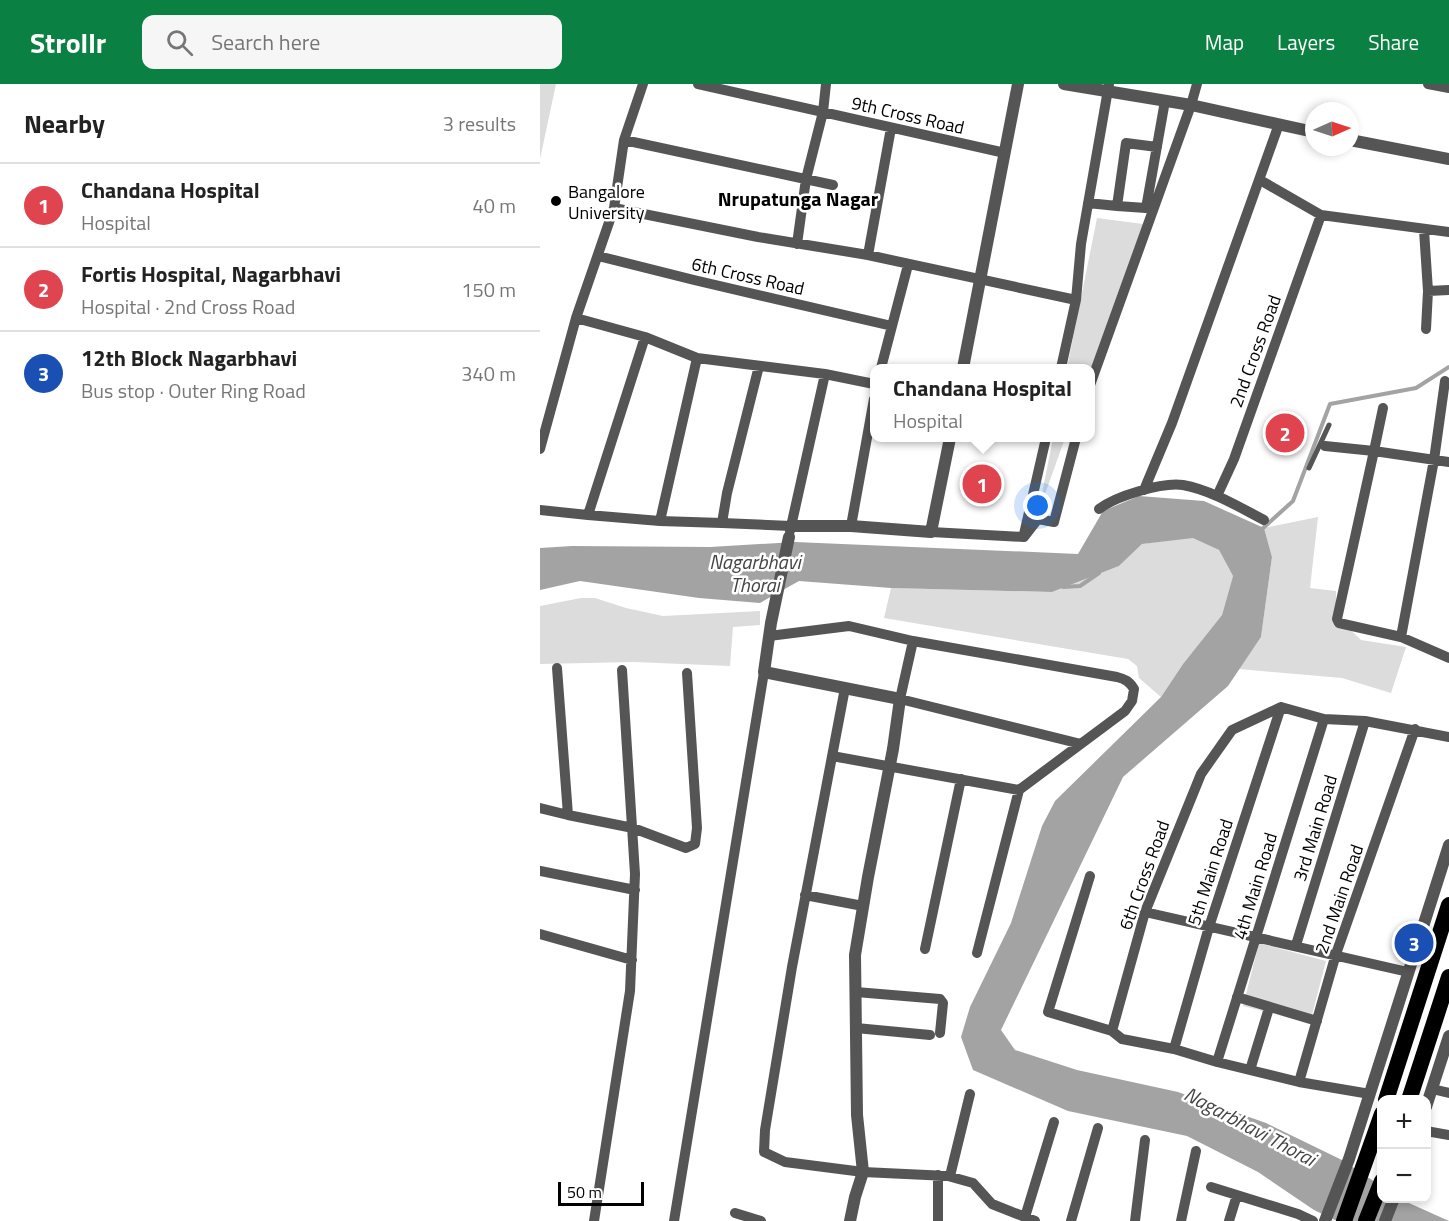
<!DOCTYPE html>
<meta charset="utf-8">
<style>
body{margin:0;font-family:"Titillium Web",sans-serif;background:#f6f6f6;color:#222}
.controls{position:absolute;right:18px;bottom:18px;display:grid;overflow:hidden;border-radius:12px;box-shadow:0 3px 9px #0003}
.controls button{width:54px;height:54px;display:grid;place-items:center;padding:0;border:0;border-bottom:2px solid #e0e0e0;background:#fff;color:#222;font:30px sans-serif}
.compass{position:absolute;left:765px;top:18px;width:54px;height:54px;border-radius:50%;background:#fff;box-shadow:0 3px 9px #0003;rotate:87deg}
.scale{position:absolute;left:18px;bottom:15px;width:86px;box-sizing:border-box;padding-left:6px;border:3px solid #000;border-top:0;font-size:16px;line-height:21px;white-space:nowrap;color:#000;-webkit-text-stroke:4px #fff;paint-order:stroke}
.you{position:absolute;left:498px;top:422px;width:21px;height:21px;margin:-15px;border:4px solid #fff;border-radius:50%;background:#1a73e8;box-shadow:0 0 0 9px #1a73e833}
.badge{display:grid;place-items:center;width:39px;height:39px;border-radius:50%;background:#0b8043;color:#fff;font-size:20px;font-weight:700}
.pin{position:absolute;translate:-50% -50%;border:3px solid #fff;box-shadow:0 2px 6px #0006}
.popup{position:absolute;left:330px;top:280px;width:225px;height:78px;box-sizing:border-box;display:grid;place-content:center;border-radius:12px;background:#fff;filter:drop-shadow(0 2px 4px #0005);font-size:20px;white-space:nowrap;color:#767676}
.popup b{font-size:22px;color:#222}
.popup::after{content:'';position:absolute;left:50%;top:100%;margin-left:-12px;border:12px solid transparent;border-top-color:#fff}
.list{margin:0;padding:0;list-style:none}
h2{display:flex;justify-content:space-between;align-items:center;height:78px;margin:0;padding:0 24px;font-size:26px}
h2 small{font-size:20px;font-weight:400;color:#767676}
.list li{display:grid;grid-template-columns:39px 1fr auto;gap:18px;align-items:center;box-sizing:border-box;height:84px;padding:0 24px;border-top:2px solid #e0e0e0}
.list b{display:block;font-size:22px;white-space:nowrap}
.list p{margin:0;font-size:20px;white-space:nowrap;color:#767676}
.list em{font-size:20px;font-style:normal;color:#767676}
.icon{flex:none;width:33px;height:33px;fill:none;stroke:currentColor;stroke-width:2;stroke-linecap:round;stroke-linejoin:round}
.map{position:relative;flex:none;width:909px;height:1137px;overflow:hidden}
header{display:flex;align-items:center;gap:36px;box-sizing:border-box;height:84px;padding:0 30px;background:#0b8043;color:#fff}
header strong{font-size:28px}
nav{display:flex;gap:33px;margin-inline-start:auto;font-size:21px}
.search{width:420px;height:54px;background:#f6f6f6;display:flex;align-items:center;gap:15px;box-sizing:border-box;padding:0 21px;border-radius:12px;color:#767676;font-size:22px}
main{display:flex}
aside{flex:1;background:#fff}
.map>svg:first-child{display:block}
.green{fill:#dcdcdc}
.water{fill:#a3a3a3}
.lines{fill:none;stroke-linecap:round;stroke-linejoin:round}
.stream{stroke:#a3a3a3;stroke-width:4}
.service{stroke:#555;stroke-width:5}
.minor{stroke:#555;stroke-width:10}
.tertiary{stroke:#555;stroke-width:12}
.trunk{stroke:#000;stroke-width:16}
.poi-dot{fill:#000;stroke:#fff;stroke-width:2}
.labels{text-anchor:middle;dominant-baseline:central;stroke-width:5;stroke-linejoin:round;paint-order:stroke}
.street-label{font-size:18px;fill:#000;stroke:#fff}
.poi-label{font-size:18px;fill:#000;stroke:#fff;text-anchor:start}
.neighbourhood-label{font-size:20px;font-weight:bold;fill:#000;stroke:#fff}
.water-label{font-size:20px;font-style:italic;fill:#444;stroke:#fff}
</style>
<header>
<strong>Strollr</strong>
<div class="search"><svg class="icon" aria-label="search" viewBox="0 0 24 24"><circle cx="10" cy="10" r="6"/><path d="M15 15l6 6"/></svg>Search here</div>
<nav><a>Map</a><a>Layers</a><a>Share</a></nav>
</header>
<main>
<aside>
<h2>Nearby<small>3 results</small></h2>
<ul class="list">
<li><span class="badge" style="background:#e0444e">1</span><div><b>Chandana Hospital</b><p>Hospital</p></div><em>40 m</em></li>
<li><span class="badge" style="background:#e0444e">2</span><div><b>Fortis Hospital, Nagarbhavi</b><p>Hospital · 2nd Cross Road</p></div><em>150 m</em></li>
<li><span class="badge" style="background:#1a4fb4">3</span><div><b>12th Block Nagarbhavi</b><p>Bus stop · Outer Ring Road</p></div><em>340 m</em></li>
</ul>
</aside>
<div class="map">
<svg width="909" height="1137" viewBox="0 0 909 1137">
<rect width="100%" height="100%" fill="#fff"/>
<!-- green -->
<path class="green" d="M0 0H16L0 75Z
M557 134 603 140 550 286V284H527Z
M513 354H525L498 430Z
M778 433 770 504 796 507V532L821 556 866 563 851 609 802 594 699 585 721 553 732 473 724 444Z
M653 453 679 466 693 492 682 531 643 580 621 613 599 594 597 582 588 575 344 534 351 504 512 508 579 482 602 460Z
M41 514H55L86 524 123 532 220 527V541L193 543 190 582 94 578 0 580V522Z
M719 859 786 877 770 939 703 922Z"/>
<!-- water -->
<path class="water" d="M599 412 664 417 724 444 732 473 721 553 688 602 583 693 461 946 475 966 537 986 638 1008 726 1039 802 1076 841 1102 842 1114 860 1115 909 1137H797L774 1126 718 1088 647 1052 528 1027 433 986 421 953 430 923 471 839 502 742 515 717 621 613 643 580 682 531 693 492 679 466 653 454 602 460 579 482 512 508 351 504 259 497 220 519 159 514 40 497 0 506V464L32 462 170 463 255 458 538 470 563 427Z"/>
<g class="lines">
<!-- stream -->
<path class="stream" d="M722 445 753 417 790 320 876 304 909 283
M523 503 540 502 559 489"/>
<!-- service -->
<path class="service" d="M769 384 789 341"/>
<!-- minor -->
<path class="minor" d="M158 0 465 69
M888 0 909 4
M84 56 293 101
M617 63 586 59 577 122 606 124 625 17
M720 96 781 131 909 148
M548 119 577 122
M74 124 84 56 103 0
M884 146 888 207 886 245
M257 160 266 95 283 28 286 0
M328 171 351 44
M58 172 154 196 352 242
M888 207 909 206
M36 234 105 253 157 274 285 290 334 300
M341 284 368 181
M521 284 536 216 541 160 569 0
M550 301 651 21 657 0
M843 324 834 367 909 378
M785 362 834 367 797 535 799 539 861 553 909 574
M0 365 36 234 74 124 218 153 328 171 536 216
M604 406 632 339 739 40
M677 412 694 375 781 131
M559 425C576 412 622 398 643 401 671 406 699 423 724 436
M0 426 48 431 105 253
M48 431 120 437 157 274
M120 437 182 439 187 409 219 282
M182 439 251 442
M311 442 334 315
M250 447 285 290
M391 448 484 453
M484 450 506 354
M484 453 498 435 514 438 536 354
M229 552 309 542 373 557 577 593C585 595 589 597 594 605L592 617 585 627 479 706 437 869
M861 553 894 376 905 297
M373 557 360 615 541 660
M17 584 28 731 93 744 146 764 155 760 157 744 147 589
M305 604 252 883 225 1046 224 1068 245 1078 323 1088 408 1092 433 1099 452 1120 495 1137
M741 623 692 646 661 690 605 828 572 947 582 955 634 965 677 978 759 998 830 1010
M741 623 784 635 825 637 909 653
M292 672 479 706
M0 724 28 731
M0 787 95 806
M550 792 508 928 572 947
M265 811 323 822
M605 828 868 888
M0 850 92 876
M756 861 825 637
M385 865 421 695
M316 908 400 915 403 919 400 949
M697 913 777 937
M316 944 390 951
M634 965 669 843 741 623
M677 978 784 635
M710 986 729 924
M759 998 796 870 875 645
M892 1005 909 1009
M886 1047 909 1051
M398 1091V1137
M410 1092 430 1010
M671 1103 758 1130 773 1137
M195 1129 221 1137
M485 1133 514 1038
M54 1137 90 907 95 790 82 586
M134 1137 224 588
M531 1137 558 1044
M595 1137 605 1056
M641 1137 656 1067
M689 1137 697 1111"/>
<!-- tertiary -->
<path class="tertiary" d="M524 0 651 21 774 48
M810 56 909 75
M423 284 478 0
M251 442H311L391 448 410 354
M249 453 231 539 224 588 360 615 353 665 328 793 315 871 317 1031 323 1088 315 1113 310 1137
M886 1023 909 952
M785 1137 809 1075 909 761
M845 1137 854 1114"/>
<!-- trunk -->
<path class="trunk" d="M846 1016 909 821
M869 1016 909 893
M804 1137 842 1030
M826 1137 842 1097"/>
</g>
<!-- markers -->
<circle class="poi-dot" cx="16" cy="117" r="6"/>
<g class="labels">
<!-- street labels -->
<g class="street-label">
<text transform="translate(368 31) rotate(13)">9th Cross Road</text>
<text transform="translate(208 192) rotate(13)">6th Cross Road</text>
<text transform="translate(715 267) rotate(-70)">2nd Cross Road</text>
<text transform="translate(775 744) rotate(-73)">3rd Main Road</text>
<text transform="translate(670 788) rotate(-72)">5th Main Road</text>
<text transform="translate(604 791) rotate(-70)">6th Cross Road</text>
<text transform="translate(715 802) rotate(-73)">4th Main Road</text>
<text transform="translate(799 815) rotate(-71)">2nd Main Road</text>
</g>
<!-- poi labels -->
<g class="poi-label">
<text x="28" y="107">Bangalore<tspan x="28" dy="21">University</tspan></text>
</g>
<!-- neighbourhood labels -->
<g class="neighbourhood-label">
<text x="258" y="114">Nrupatunga Nagar</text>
</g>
<!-- water labels -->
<g class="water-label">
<text x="215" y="477">Nagarbhavi<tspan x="215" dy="23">Thorai</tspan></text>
<text transform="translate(710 1042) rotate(28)">Nagarbhavi Thorai</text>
</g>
</g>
</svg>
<div class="controls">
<button>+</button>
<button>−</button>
</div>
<svg class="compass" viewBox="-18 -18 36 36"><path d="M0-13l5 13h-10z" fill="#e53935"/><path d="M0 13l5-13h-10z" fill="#767676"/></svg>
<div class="scale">50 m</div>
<div class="you"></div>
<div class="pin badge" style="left:442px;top:400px;background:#e0444e">1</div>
<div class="popup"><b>Chandana Hospital</b>Hospital</div>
<div class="pin badge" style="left:745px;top:349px;background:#e0444e">2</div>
<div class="pin badge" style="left:874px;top:859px;background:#1a4fb4">3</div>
</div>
</main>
